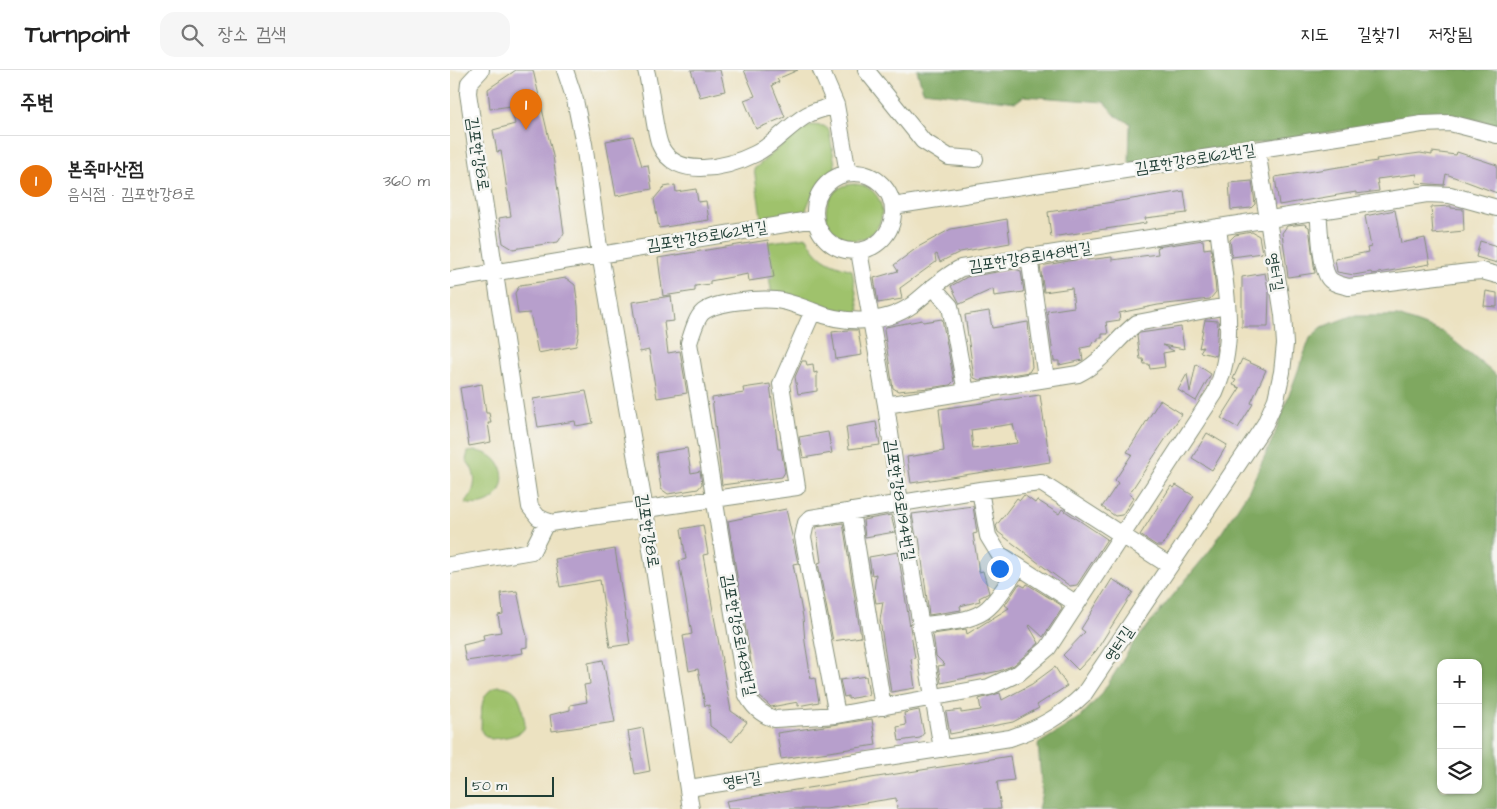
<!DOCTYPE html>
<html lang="ko">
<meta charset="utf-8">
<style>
body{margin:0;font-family:"Architects Daughter","Poor Story",sans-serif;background:#f6f6f6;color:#222}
.controls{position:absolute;right:15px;bottom:15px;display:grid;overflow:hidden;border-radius:10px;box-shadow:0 1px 4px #0004}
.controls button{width:45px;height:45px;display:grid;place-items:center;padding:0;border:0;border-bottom:1px solid #e0e0e0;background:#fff;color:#222;font:25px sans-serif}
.scale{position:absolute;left:15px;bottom:12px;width:89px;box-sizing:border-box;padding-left:5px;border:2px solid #1f3d34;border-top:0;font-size:14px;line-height:18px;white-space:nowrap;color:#1f3d34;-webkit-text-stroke:4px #f6f6f2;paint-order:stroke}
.you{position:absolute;left:549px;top:498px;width:18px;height:18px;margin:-12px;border:4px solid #fff;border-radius:50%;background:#1a73e8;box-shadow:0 0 0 8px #1a73e833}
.badge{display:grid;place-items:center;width:32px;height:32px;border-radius:50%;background:#7c3aed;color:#fff;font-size:16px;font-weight:700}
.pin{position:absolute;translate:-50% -41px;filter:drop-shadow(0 1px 2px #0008)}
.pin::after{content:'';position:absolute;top:26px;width:18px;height:15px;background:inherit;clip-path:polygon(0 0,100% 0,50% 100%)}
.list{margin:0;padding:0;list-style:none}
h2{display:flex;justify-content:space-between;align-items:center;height:65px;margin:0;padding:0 20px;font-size:21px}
h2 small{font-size:16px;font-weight:400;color:#767676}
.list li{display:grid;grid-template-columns:32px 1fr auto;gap:15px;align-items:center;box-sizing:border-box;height:90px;padding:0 20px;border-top:1px solid #e0e0e0}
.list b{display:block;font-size:19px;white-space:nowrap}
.list p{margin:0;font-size:16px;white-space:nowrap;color:#767676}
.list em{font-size:16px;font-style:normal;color:#767676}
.icon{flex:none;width:28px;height:28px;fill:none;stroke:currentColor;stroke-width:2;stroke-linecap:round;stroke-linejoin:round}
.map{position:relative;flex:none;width:1047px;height:739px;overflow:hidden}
header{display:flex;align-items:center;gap:30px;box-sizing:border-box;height:70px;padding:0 25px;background:#fff;border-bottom:1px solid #e0e0e0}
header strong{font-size:24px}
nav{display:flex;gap:28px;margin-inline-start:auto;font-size:18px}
.search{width:350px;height:45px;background:#f6f6f6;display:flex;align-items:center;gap:12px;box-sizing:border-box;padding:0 18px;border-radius:15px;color:#767676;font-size:19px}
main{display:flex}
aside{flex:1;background:#fff}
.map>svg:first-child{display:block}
.green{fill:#9fc26c;stroke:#5f8050}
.forest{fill:#7fa860;stroke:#4f724a;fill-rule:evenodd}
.building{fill:#b79fcc;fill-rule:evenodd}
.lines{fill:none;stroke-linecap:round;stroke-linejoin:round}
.minor-casing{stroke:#86907a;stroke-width:18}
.minor{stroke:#fff;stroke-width:16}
.labels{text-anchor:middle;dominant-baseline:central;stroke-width:5;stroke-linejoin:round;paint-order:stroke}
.street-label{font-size:16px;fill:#1f3d34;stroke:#f6f6f2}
</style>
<header>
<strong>Turnpoint</strong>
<div class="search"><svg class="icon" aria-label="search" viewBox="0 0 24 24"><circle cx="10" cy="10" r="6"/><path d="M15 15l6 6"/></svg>장소 검색</div>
<nav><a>지도</a><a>길찾기</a><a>저장됨</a></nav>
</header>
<main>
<aside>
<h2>주변<small></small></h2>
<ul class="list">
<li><span class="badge" style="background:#e8710a">1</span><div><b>본죽마산점</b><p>음식점 · 김포한강8로</p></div><em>360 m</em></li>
</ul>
</aside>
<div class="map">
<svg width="1047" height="739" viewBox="0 0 1047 739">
<rect width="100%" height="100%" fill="#f6f6f2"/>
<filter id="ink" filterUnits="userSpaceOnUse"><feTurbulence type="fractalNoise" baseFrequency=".02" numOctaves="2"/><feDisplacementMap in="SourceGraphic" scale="10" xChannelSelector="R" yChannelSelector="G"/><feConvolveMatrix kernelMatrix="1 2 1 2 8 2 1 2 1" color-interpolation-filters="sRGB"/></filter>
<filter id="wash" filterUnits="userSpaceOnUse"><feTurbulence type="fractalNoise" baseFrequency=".0096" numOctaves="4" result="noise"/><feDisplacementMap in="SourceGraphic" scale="20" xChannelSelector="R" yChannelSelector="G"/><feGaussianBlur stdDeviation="1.12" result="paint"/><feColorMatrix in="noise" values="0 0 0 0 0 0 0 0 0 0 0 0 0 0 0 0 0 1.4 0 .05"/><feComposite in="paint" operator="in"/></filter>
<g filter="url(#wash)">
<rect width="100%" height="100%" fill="#ece2c1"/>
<!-- green -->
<path class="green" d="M361 55 374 56 379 60 387 106C367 112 359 128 354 147L312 153 304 99 346 63Z
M376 142a28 28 0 1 1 56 0a28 28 0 1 1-56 0Z
M357 167C368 190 379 193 402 200L409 240 407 246 322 226 314 173Z
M25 381C69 385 57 445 15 433 27 419 28 404 16 390L18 382Z
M48 616C66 616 71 628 73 644 74 648 76 655 74 659 69 667 49 668 41 669L33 664 31 659C32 642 28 623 48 616Z"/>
<!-- forest -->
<path class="forest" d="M467 0H1047V55L1015 47 984 46 679 93 680 53 666 46 654 32 574 26 566 32 473 21Z
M901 246H948L993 262 1047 306V739H588L592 722 588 674 628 649 651 625 683 574 761 479 799 420 824 366 860 268 872 257ZM991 593H1028V720H991Z"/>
<g id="blocks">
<!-- building -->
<path class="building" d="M66 0H83L103 86 114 163 108 172 63 179 53 173 49 148 61 146 51 81 47 82 43 60 65 54 61 36 40 39 38 19Z
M241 0H270L275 21 250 27Z
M294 0H348L327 9 329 12 322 15 335 47 306 59 294 30 305 26Z
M183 66 192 96 198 95 202 119 166 126 156 71Z
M982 82 1006 85 1007 82 1047 95V123L996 104 994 115 966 113 967 104 927 109 929 121 906 124V122L829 135 825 107 927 91 926 89 970 83 982 85Z
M802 111 805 134 801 138 781 140 779 113Z
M225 115 226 122 246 119 248 132 256 131 259 150 209 158 204 129 214 117Z
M734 121 737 143 695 148 696 153 601 167 598 142Z
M1001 136V138L1013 139 1014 161 983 164 981 137Z
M945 140 951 173 975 168 980 194 922 204 921 202 904 205 887 202 885 189 918 182 917 178 921 177 915 146Z
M557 149 560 173 510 182 490 192 487 184 485 185 486 192 450 218 452 229 428 233 424 208 448 201 444 195 468 177 501 159Z
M854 154 859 157 865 203 838 207 832 163 837 156Z
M802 162 809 166 812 183 782 187 780 170 785 165Z
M318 170 324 207 299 211 298 204 260 211V214L245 216V221L213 226 208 188Z
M753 170 754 179 761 178 764 201 766 222 760 229 708 235 669 243 670 250 656 252 658 264H652V268H648V271L643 272 641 276 631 278 633 290 609 295V291H604L597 241 624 237 622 218 594 222 590 196 636 188 637 190 662 187V190L708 184 707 177Z
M1030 171 1047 176V193L1026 187Z
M565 199 571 201 574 222 544 226 543 219 510 234 501 216 517 207Z
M815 203 819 224 818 257H792V207Z
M116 208 125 215 128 236 129 262 126 276 88 283 80 243 68 244 65 223 70 215Z
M1036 221 1047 223V237L1034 236Z
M221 226 224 251 214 252 218 283 230 281 237 323 207 328 199 280 190 282 182 232Z
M539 241 542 258 578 252 582 297 579 302 529 310 524 308 515 245Z
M492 249 504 311 500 315 479 318 448 321 443 318 434 260 436 257 472 250 473 252Z
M755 250 768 251 766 286 750 282 753 277 749 278Z
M731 257 734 279 712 275 724 281 713 283 715 297 700 299 699 294H694L693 289H690L687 266 690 263Z
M398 260H408L412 285 386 289 382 262Z
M792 289 816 300 801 333 803 334 788 358 771 348 790 318 783 315 786 310 783 309Z
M352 291H356L357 295 363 294 364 303 367 302V321L348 324 345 307Z
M746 294 761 304 746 331 728 320 737 304 740 322Z
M32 314 36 343H39L41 353H38L41 372 19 376 10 318Z
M320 314 328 379H331L335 402 332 407 272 415 262 328 294 323 293 318Z
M136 321 143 353 126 356 125 351 88 357 83 329Z
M590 325 600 392 461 413 457 387 494 381 489 339ZM563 354 567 373 523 379 521 360Z
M710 330 732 344 679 424 684 427 672 445 665 446 652 437 668 413 665 410 682 384 677 382Z
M426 352 430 375 399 379 396 357Z
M378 362 382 383 353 388 349 367Z
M757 363 777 375 762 400 742 388Z
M237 378 241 403 250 401 252 414 248 419 218 424 211 419 206 383Z
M726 415 744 426 712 476H707L690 465 721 416 724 418Z
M574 425 585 433 587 430 609 444 612 439 657 469 627 515 620 516 607 507 548 462 546 456 567 428 570 430Z
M523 436 527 463 523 464 529 502 533 501 539 523 529 528 530 531 510 536 511 540 479 545 469 467H466L462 444Z
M336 439 348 493 343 494 353 547 355 572 361 609 365 608 369 632 348 636V632L321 637 309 626 304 610 278 451Z
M441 445 445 462 415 467 413 450Z
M393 453 411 567 383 571 368 493 371 492 366 457Z
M253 455 258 484 253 485 281 641 297 652 282 672 260 656 259 635 255 636 248 599 239 601 233 566 242 564 229 491 236 489 231 459Z
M165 479 180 574 160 577 150 510 110 517 105 489Z
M448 482 465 588 461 589 465 618 441 622 430 550 433 532 426 533 424 521 426 504 422 505 419 487Z
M662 509 683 522 646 581 628 600 613 585 635 562 631 559Z
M569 514 575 517 577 514 611 535 612 539 593 567 580 555 579 556 589 573 564 595 549 601 491 613 488 596 495 595 486 586 483 564 516 559 517 564 559 538 555 535Z
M67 521 77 567V577L72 578 73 583 16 591 13 575 34 570 33 565 51 562 48 545 53 544 51 523Z
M153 590 165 652 102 661 100 645 120 640V635L137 632 134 615 140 614 138 593Z
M605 597 617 616 587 635 589 638 563 652 500 664 496 642 511 640V643L531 640 529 629 550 623 552 630 582 614Z
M416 606 419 625 398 629V626L394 627 390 610Z
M469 640 474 663 470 668 449 671 447 657 456 655 454 643Z
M422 649 426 675 331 689 327 663Z
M193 658 200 701 185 704 178 661Z
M560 686 564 710 547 712 551 739H447L446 728 376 739H278L276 731Z"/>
</g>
</g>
<g filter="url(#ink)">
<use href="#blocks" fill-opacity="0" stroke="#86907a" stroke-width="1"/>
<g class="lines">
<defs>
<path id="minor" d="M31 0 19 13 18 23 80 437 88 447 100 453 347 417 331 314 363 241C393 254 434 255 462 235 479 222 492 207 511 198L977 124 1000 125 1047 138
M115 0 125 30 134 74 150 184 195 440 241 739
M196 0C202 22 203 56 210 75 225 111 279 97 305 84 325 74 338 56 357 45 366 40 376 38 386 35
M371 0 386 35 398 103
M416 0 473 71 499 87 525 89
M365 142a39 39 0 1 1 78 0a39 39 0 1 1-78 0Z
M443 136 972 54 1000 53 1047 65
M868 141C870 157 870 194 878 207 882 214 892 215 899 217L1019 202 1032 201 1047 205
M409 181 436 335 450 433 492 679
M579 186 596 309
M0 210 365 149
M483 217 500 236 516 322
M363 241C351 237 338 231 326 230 310 228 265 232 253 242 246 248 242 264 239 273L296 623C302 636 311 645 325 649L387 645 539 617 569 603 598 578 765 323C789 269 774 214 768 157
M436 335 628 304C652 293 666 269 687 253L777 236
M530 420 538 466 549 484 627 534
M401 441 433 637
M0 495 82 481 97 451
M470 556C491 552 522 553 538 538 550 527 559 510 569 497
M387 645 353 467 356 453 361 448 530 420 591 413 720 496
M239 718 560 668C592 657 610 647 634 624L815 354 826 329 832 302 835 274 833 245 807 80"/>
</defs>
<!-- minor casing -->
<use href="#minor" class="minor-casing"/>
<!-- minor -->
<use href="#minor" class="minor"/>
</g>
</g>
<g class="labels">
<!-- street labels -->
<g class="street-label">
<text transform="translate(28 84) rotate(81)">김포한강8로</text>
<text transform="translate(745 89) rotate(-9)">김포한강8로162번길</text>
<text transform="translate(257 166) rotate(-9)">김포한강8로162번길</text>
<text transform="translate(580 187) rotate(-9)">김포한강8로148번길</text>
<text transform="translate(825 202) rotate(80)">영터길</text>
<text transform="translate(450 430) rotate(81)">김포한강8로194번길</text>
<text transform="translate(198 461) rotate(81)">김포한강8로</text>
<text transform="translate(289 565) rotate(79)">김포한강8로148번길</text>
<text transform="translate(669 574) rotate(-57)">영터길</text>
<text transform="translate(292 710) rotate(-9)">영터길</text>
</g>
</g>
</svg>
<div class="controls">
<button>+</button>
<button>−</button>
<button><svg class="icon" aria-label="layers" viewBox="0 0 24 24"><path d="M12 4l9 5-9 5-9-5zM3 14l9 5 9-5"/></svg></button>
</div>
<div class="scale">50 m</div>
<div class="you"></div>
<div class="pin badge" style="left:76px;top:60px;background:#e8710a">1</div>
</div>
</main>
